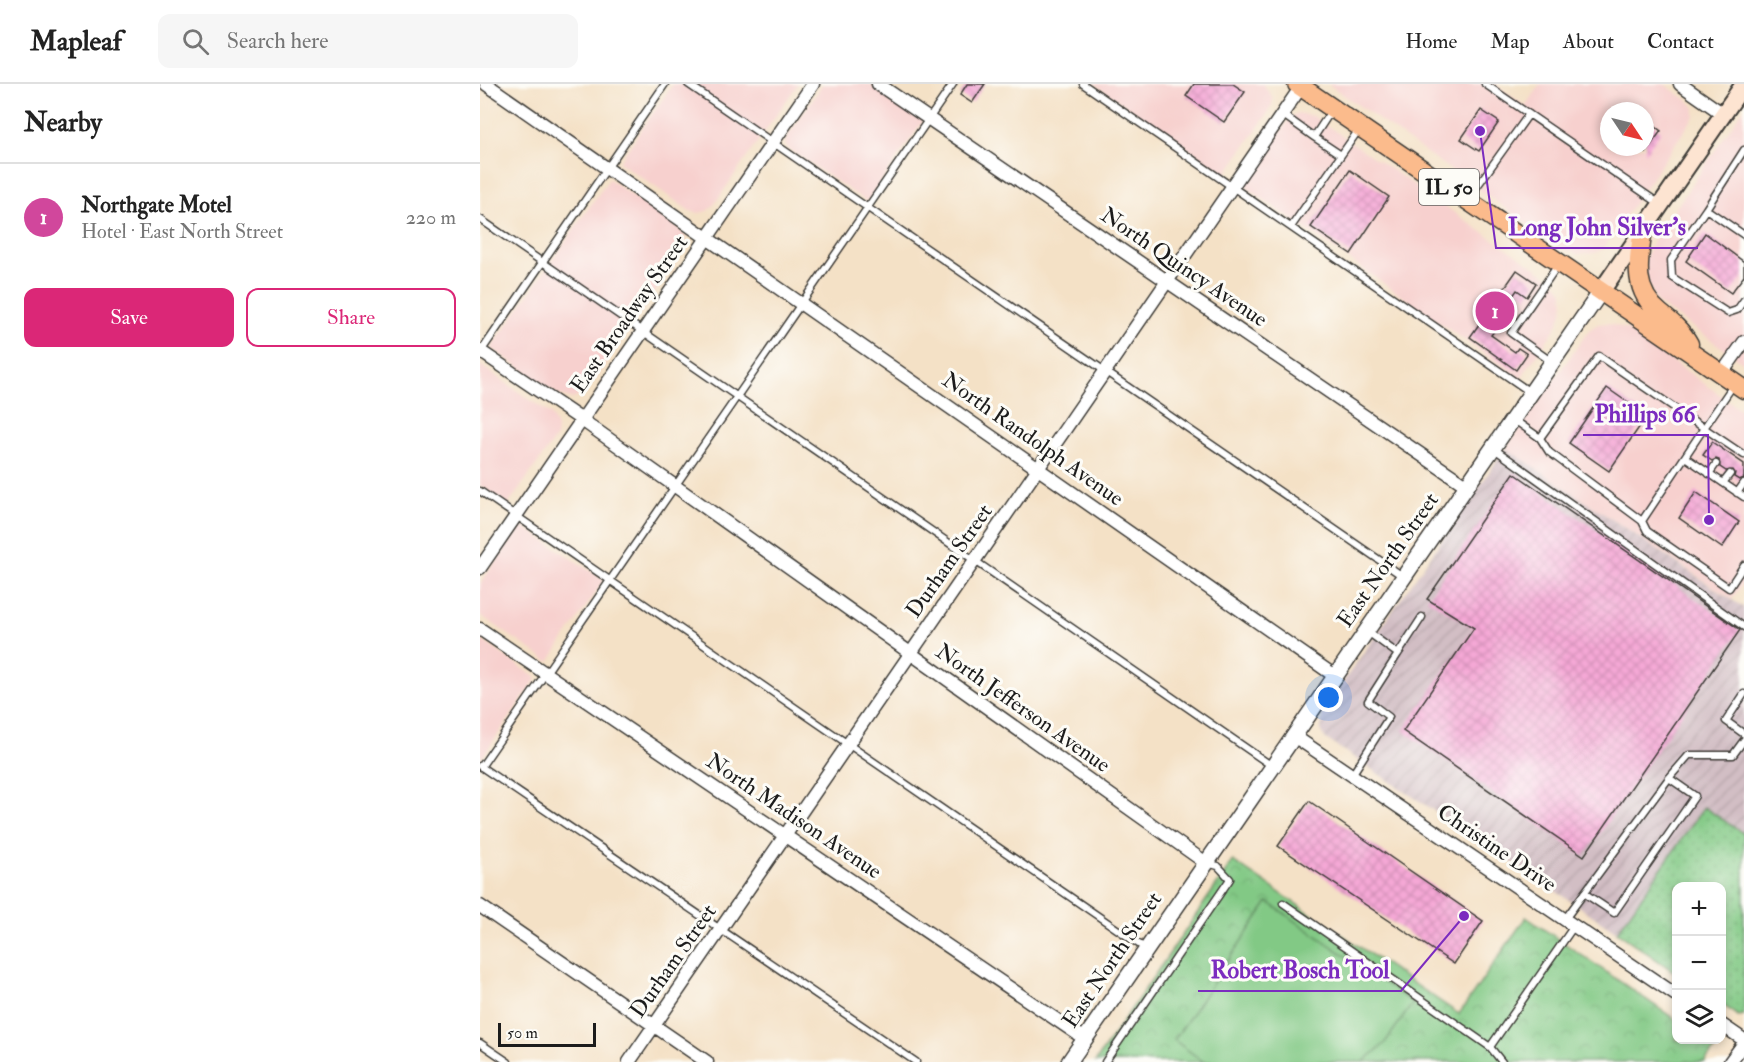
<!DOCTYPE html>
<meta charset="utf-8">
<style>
body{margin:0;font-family:"IM FELL Double Pica",serif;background:#f6f6f6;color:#222}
.controls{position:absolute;right:18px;bottom:18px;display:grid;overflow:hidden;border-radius:12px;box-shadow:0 3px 9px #0003}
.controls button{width:54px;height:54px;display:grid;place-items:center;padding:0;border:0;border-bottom:2px solid #e0e0e0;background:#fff;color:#222;font:30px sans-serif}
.compass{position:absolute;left:1120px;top:18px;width:54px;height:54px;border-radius:50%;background:#fff;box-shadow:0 3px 9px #0003;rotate:125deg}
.scale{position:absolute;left:18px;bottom:15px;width:98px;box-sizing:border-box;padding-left:6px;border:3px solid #1c1c1c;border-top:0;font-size:16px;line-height:21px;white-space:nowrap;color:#1c1c1c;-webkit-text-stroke:4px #fdfcf7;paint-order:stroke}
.you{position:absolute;left:849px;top:614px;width:21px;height:21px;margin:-15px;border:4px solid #fff;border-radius:50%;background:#1a73e8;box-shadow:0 0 0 9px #1a73e833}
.badge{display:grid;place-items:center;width:39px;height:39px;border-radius:50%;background:#db2777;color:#fff;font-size:20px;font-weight:700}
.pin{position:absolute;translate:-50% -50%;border:3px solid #fff;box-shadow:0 2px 6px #0006}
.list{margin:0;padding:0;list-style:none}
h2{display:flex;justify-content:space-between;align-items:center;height:78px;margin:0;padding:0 24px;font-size:26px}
h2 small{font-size:20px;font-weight:400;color:#767676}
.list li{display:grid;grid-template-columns:39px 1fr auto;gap:18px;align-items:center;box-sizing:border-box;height:108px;padding:0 24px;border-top:2px solid #e0e0e0}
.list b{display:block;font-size:22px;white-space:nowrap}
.list p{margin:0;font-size:20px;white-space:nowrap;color:#767676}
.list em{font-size:20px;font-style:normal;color:#767676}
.actions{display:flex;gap:12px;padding:18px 24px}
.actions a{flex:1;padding:14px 0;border:2px solid #db2777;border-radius:12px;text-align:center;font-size:21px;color:#db2777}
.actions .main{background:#db2777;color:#fff}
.icon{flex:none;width:33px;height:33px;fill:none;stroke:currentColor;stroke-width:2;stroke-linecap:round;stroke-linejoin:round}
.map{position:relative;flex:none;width:1264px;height:978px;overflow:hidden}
header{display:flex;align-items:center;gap:36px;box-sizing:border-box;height:84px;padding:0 30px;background:#fff;border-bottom:2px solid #e0e0e0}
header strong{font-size:28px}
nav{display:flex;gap:33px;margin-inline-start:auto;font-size:21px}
.search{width:420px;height:54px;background:#f6f6f6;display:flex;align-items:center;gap:15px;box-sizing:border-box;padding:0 21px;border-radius:12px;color:#767676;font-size:22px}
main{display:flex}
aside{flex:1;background:#fff}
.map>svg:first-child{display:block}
.built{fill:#f7d0ce;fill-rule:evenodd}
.industrial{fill:url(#industrial-furrows)}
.grass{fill:url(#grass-dots);stroke:#4f7250;stroke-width:1.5}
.park{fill:url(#park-crowns);stroke:#4f7250;stroke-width:1.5}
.pitch{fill:#82c985;stroke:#4f7250;stroke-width:1.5}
.building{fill:url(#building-cross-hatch)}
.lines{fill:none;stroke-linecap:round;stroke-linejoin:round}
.service-casing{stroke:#3c3a36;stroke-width:9}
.minor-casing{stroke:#3c3a36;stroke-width:15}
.tertiary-casing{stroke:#3c3a36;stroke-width:18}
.secondary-casing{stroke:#3c3a36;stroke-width:20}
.primary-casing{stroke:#3c3a36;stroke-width:21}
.service{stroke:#fff;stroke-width:6}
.minor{stroke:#fff;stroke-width:12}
.tertiary{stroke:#fff;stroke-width:15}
.secondary{stroke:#fde4d1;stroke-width:16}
.primary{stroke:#fbbb8c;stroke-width:18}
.labels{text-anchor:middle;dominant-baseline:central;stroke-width:6;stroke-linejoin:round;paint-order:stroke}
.shield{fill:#fdfcf7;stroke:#605f5e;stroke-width:1.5}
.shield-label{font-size:21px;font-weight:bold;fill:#1c1c1c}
.street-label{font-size:22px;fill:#1c1c1c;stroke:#fdfcf7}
.leader{fill:none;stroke:#7b2cbf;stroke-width:2}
.callout-dot{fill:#7b2cbf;stroke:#fdfcf7;stroke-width:2}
.callout-label{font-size:24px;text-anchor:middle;font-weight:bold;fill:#7b2cbf;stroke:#fdfcf7;stroke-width:6;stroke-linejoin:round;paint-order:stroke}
</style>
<header>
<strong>Mapleaf</strong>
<div class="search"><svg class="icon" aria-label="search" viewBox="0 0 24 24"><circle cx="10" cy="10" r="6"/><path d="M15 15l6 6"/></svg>Search here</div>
<nav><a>Home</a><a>Map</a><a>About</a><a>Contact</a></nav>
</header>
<main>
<aside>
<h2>Nearby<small></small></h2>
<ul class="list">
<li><span class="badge" style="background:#d1479c">1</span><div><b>Northgate Motel</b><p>Hotel · East North Street</p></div><em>220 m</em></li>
</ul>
<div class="actions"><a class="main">Save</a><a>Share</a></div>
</aside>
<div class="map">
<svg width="1264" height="978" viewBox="0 0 1264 978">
<defs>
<pattern id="industrial-furrows" width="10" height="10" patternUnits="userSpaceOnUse" patternTransform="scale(1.5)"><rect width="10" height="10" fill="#d2bec4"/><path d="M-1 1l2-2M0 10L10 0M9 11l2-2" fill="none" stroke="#b4a3a8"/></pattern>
<pattern id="grass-dots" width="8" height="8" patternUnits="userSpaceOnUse" patternTransform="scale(1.5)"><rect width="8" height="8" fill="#82c985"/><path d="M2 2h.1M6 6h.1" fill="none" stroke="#70ac72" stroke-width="1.8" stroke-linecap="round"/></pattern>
<pattern id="park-crowns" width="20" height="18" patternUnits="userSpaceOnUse" patternTransform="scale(1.5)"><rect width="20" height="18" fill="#82c985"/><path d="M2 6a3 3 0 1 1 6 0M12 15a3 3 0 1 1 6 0" fill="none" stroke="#70ac72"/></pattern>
<pattern id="building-cross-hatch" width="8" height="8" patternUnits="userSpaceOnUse" patternTransform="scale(1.5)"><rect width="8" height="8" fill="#f5a8d6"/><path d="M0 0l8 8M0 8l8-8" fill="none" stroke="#d190b7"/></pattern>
</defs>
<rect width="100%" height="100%" fill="#fdfcf7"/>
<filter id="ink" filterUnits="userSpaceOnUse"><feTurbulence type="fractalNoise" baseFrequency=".0167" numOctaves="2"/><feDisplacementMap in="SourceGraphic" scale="12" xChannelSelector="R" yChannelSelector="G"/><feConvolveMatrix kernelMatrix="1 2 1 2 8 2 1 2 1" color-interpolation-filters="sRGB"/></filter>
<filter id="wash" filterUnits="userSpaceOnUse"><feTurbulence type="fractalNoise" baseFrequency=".008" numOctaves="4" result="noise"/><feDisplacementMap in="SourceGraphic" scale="24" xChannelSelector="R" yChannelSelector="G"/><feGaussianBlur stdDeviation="1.35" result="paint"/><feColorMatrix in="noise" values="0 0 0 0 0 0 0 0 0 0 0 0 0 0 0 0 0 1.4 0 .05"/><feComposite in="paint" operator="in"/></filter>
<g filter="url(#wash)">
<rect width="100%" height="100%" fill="#f4e1c6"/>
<!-- built -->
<path class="built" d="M193 0H318L233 122 227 127 219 129 210 127 139 78Z
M343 0H390L443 37 387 118 310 66 305 60 306 55Z
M614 0H783L793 14 792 21 786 32 745 91Z
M848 0H1014L1045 22 1060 0H1184L1211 19 1215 24V31L1123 165 1115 169 1097 170 1085 166ZM1129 27H1165V63H1129Z
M1264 24V279L1176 218 1168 199 1164 176 1174 156Z
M818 29 833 32 1076 198 1083 208 1084 219 1081 232 1075 245 1040 295 763 101 811 33Z
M129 95 200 145 205 152V158L199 173 104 310 93 315 77 310 11 264Z
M1128 239 1149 246 1264 328V497L1252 515 1026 364 1109 246 1118 240Z
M0 281 72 331 77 344 76 353 28 421 0 402Z
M41 441 124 496 69 578 0 531V500Z
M0 555 57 594 1 675H0Z"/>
<!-- industrial -->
<path class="industrial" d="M1026 364 1264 524V750L1224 723 1137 848 846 655 841 648 842 631 847 621Z"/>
<!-- grass -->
<path class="grass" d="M1224 723 1264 750V931L1258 932 1242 920V802H1196V889L1137 848Z"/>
<!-- park -->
<path class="park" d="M753 777 979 930 1046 833 1196 936V956H1226L1236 963 1225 978H615Z"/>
<!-- pitch -->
<path class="pitch" d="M788 818 933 919 904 960 883 978H724L694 956Z"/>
<g id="blocks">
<!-- building -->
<path class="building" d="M487 0H505L492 19 480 11Z
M714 0H753L765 8 744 38 706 12Z
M1001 26 1019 38 999 67 981 55Z
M1165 35 1181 47 1165 69Z
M870 86 909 113 871 170 831 143Z
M1225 149 1264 178V192L1251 209 1206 177Z
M1037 186 1056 199 1047 213 1037 206 1012 242 1016 245 1011 251 1035 268 1038 264 1047 270 1036 286 990 253Z
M1127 304 1167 332 1129 387 1089 359Z
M1232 358 1264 380V394L1259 396 1254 393 1255 389 1253 386 1246 387 1240 383 1239 376 1236 375 1232 377 1223 371Z
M1034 389 1260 546 1104 772 923 647 994 544 947 515Z
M1216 408 1259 438 1242 464 1199 434Z
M829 717 1003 837 974 880 798 762Z"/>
</g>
</g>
<g filter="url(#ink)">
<use href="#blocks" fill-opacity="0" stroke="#3c3a36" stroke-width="1.5"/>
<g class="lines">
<defs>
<path id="service" d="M208 0 924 493
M603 0 1050 308
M1005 0 1180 120
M851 27 834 53 861 71
M802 30 834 53
M988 115 1049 30
M1226 125 1264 66
M0 135 792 682
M811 143 880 44
M1264 151 1226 125 1191 176 1192 193 1248 229 1257 226 1264 216
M0 269 185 0
M1072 278 1031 249 1078 181
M1254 300 1224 344 1264 371
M1033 335 1060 354 1119 272 1224 344 1162 437
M1060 354 1069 368 1162 437 1167 447 1249 504 1264 481
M1013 364 1264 543
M1205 373 1264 413
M1229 390 1236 380
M1243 399 1250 390
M0 407 666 865
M1257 409 1264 399
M918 570 942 533
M1264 610 1246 637 1264 650
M0 682 436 978
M1 683 473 0
M872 691 909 633 888 617 918 570 888 548
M1189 694 1209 671H1253L1264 656
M803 819 1010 963 1022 978
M1085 835 1189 694 1215 712 1134 829 1104 809
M0 959 28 978
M1010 963 1094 842
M625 978 750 795 738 782 727 779"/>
<path id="minor" d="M6 0 855 592
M398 0 987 402
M1200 0 1243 30
M0 267 102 336 726 779
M1242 289 1264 258
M0 484 333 0
M0 545 605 955
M814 652 1196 911
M0 822 227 978
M1242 941 1264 956
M149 978 823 0
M1250 978 1264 959"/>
<path id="tertiary" d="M589 978 1122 206"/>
<path id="secondary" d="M1122 206 1264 0"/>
<path id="primary" d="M817 0 1264 305
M1163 146C1158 178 1152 206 1180 229 1191 238 1202 247 1209 260"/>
</defs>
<!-- service casing -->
<use href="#service" class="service-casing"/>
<!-- minor casing -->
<use href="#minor" class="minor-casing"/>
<!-- tertiary casing -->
<use href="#tertiary" class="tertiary-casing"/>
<!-- secondary casing -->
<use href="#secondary" class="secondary-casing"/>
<!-- primary casing -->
<use href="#primary" class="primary-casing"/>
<!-- service -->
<use href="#service" class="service"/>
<!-- minor -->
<use href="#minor" class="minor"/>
<!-- tertiary -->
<use href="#tertiary" class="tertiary"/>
<!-- secondary -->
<use href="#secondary" class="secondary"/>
<!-- primary -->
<use href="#primary" class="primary"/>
</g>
</g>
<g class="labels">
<!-- shield labels -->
<rect class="shield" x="939" y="85" width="60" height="36" rx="4.5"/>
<g class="shield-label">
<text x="969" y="103">IL 50</text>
</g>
<!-- street labels -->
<g class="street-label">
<text transform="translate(704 183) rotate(34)">North Quincy Avenue</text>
<text transform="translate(149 230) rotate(-55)">East Broadway Street</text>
<text transform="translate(553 355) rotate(35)">North Randolph Avenue</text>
<text transform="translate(908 476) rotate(-55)">East North Street</text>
<text transform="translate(469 477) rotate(-55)">Durham Street</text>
<text transform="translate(543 624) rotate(35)">North Jefferson Avenue</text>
<text transform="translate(314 732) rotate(34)">North Madison Avenue</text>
<text transform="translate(1017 764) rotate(34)">Christine Drive</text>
<text transform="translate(632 876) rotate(-56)">East North Street</text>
<text transform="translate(193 877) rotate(-55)">Durham Street</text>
</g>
</g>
<!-- callouts -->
<path class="leader" d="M1000 47L1016 164H1218M1229 436L1228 351H1103M984 832L921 907H718"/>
<g class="callout-dot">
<circle cx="1000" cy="47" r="6"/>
<circle cx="1229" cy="436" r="6"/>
<circle cx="984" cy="832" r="6"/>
</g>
<g class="callout-label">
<text x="1117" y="151">Long John Silver's</text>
<text x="1165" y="338">Phillips 66</text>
<text x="820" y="894">Robert Bosch Tool</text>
</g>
</svg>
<div class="controls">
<button>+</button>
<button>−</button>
<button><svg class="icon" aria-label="layers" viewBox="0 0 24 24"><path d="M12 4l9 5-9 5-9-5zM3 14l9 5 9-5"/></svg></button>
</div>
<svg class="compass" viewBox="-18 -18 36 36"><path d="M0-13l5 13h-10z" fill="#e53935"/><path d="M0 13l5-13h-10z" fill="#767676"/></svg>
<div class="scale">50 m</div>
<div class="you"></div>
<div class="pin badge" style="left:1015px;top:227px;background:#d1479c">1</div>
</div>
</main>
